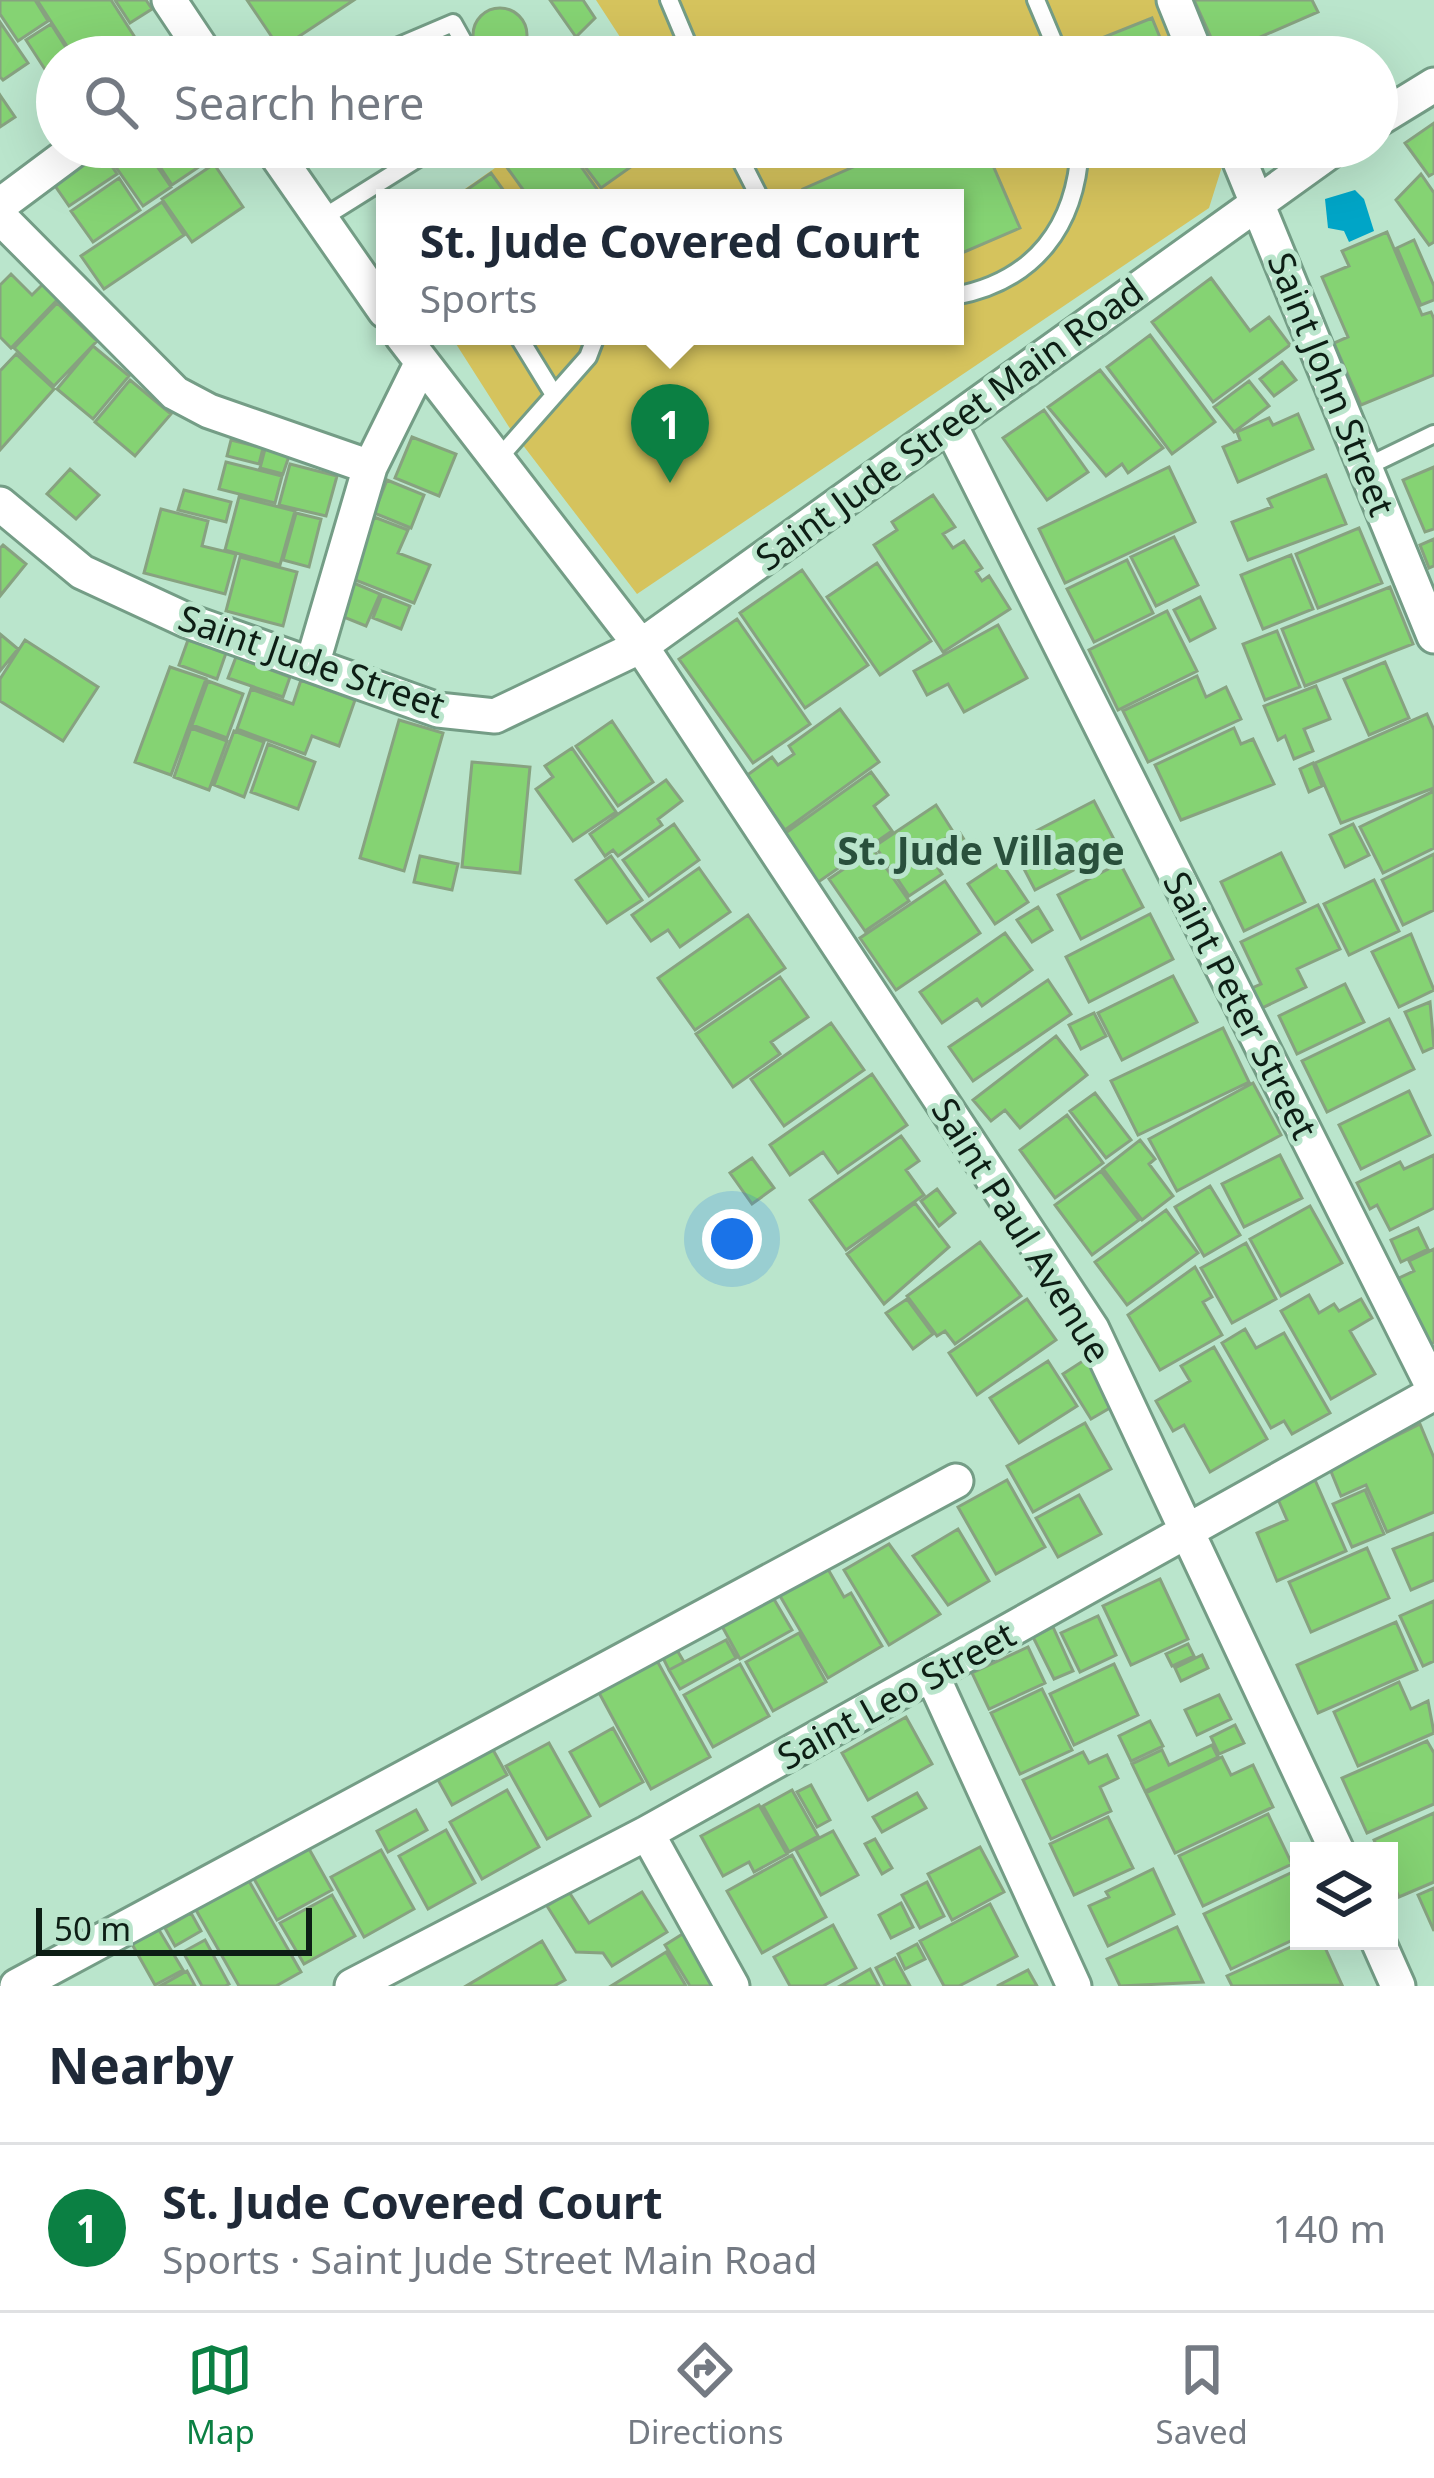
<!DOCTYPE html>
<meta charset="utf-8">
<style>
body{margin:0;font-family:"Noto Sans",sans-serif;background:#f2f2f3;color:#1f2937}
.controls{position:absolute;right:36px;bottom:36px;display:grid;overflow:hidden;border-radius:0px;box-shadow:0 12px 48px #0002}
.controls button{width:108px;height:108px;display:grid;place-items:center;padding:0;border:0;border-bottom:3px solid #e0e1e3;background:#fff;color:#1f2937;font:60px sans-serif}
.scale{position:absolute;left:36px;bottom:30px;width:276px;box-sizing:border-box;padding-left:12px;border:6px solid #0d1e15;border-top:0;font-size:33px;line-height:42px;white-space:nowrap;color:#0d1e15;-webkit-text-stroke:9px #bae5cc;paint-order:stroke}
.you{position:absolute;left:732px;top:1239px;width:42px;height:42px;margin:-30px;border:9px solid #fff;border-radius:50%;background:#1a73e8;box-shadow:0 0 0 18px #1a73e833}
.badge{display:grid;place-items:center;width:78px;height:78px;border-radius:50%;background:#0b8043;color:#fff;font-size:39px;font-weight:700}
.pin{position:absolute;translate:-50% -99px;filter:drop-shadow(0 3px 6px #0008)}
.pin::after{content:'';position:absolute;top:63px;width:42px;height:36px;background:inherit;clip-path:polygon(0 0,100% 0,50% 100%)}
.popup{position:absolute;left:376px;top:189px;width:588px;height:156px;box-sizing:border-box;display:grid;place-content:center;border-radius:0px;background:#fff;filter:drop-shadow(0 3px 9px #0005);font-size:39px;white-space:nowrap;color:#747a83}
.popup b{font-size:45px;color:#1f2937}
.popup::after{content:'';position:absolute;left:50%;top:100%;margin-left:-24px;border:24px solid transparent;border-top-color:#fff}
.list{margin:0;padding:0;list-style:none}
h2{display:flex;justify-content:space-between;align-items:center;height:156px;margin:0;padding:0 48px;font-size:51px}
h2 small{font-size:39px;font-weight:400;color:#747a83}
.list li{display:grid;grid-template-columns:78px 1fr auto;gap:36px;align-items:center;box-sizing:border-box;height:168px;padding:0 48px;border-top:3px solid #e0e1e3}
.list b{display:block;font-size:45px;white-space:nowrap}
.list p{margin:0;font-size:39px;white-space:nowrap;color:#747a83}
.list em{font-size:39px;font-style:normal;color:#747a83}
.icon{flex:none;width:66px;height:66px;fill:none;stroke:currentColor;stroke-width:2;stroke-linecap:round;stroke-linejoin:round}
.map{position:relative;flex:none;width:1434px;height:1986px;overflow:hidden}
.search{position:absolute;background:#fff;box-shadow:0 12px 48px #0002;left:36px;right:36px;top:36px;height:132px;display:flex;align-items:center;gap:30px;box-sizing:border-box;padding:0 42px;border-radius:66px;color:#747a83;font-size:45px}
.sheet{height:324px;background:#fff}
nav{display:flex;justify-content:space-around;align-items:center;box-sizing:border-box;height:168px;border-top:3px solid #e0e1e3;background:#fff;font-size:33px;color:#747a83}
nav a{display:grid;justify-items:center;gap:6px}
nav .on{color:#0b8043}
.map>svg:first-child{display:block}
.green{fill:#d5c35d}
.water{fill:#00a5c7}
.building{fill:#85d373;stroke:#87a280;stroke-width:3}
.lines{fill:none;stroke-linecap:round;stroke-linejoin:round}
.lane-casing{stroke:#749d86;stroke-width:22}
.street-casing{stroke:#749d86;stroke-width:39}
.lane{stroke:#fff;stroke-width:16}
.street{stroke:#fff;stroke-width:33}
.labels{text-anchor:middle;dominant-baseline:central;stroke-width:10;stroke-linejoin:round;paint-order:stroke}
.street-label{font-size:36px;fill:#0d1e15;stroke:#bae5cc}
.neighbourhood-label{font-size:39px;font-weight:bold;fill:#29503c;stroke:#bae5cc}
</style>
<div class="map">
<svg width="1434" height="1986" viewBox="0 0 1434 1986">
<rect width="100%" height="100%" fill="#bae5cc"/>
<!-- green -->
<path class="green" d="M596 0H1161L1185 57H633Z
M525 147H1221L1225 157 1209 208 637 594 509 427 451 336H955V198H452Z"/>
<!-- water -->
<path class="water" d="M1355 190 1364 199 1374 231 1349 242 1344 231 1328 228 1325 199Z"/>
<!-- building -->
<path class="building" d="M0 0H35L48 21 18 41 0 14Z
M37 0H111L136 39 108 57H74Z
M115 0H146L152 9 130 23Z
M247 0H354L280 49Z
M550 0H583L595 18 576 37Z
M1194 0H1312L1318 12 1219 55Z
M473 35a27 27 0 1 1 54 0a27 27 0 1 1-54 0Z
M1152 18 1168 57H1083L1079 47Z
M0 22 28 63 3 80 0 77Z
M51 24 72 57H57V88L26 40Z
M0 95 15 117 0 127Z
M1434 123V173L1429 176 1405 143Z
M102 147H144L171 187 143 206Z
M147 147H209L215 156 172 185Z
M532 147H567L599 192 591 198H529L506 166Z
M570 147H623L635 164 601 188Z
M899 147H985L1020 228 955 256V198H807L803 189Z
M101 150 117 174 69 206 53 183Z
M214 164 243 207 192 242 162 199Z
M491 173 509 198H455Z
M1421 174 1434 193V242L1429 245 1396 200Z
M119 178 140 210 93 242 71 211Z
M162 202 184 235 104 289 81 256Z
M1387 232 1422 315 1431 312 1434 319V375L1361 405 1334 343 1348 337 1322 277 1349 266 1342 251Z
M1414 240 1434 286V300L1421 305 1397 248Z
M11 274 32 295 44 283 59 298 11 348 0 337V285Z
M1211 278 1250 331 1269 317 1290 345 1213 402 1152 322Z
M57 303 97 341 54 386 14 348Z
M1150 335 1215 422 1172 454 1107 367Z
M93 346 129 376 93 419 57 389Z
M16 354 54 389 0 450V371Z
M1282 362 1296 380 1274 396 1260 379Z
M1100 370 1163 448 1128 473 1122 464 1106 476 1048 407Z
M130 380 171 414 135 456 95 422Z
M1249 381 1269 406 1234 432 1214 407Z
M1044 410 1088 472 1047 500 1003 438Z
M1298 414 1313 449 1238 482 1223 447 1240 440 1237 432 1269 418 1273 425Z
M412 437 456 454 439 496 395 478Z
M231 440 263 448 259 464 227 456Z
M265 449 289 456 283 474 260 468Z
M226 462 282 476 275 503 219 489Z
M290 464 337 476 326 516 279 505Z
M1169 467 1195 522 1065 583 1039 529Z
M1434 467V529L1425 532 1403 480Z
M70 469 99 495 76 519 47 494Z
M1326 475 1346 524 1248 560 1232 522 1272 507 1268 499Z
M387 480 424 495 411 528 374 513Z
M184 490 231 502 226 522 178 510Z
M933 495 955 527 943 534 953 548 964 541 982 568 976 572 982 581 989 576 1010 609 943 652 874 545 897 530 892 522Z
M239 497 295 511 280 565 225 550Z
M161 509 208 521 202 546 236 554 225 594 144 573Z
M296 513 321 519 309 567 283 560Z
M374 517 408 530 398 553 430 565 414 603 350 578Z
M1359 528 1382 583 1318 608 1296 554Z
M1174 537 1198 585 1156 606 1131 557Z
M1434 539V566L1429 568 1420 545Z
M3 545 26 564 0 596V548Z
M1291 555 1313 609 1263 629 1241 575Z
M240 557 297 572 283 626 226 611Z
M1127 560 1153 613 1094 642 1067 589Z
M877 563 931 641 880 675 827 597Z
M802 570 868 665 805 708 740 613Z
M349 581 380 594 366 626 336 614Z
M1390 587 1413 644 1305 686 1282 629Z
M382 595 410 606 401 629 373 618Z
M1200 597 1215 628 1190 641 1174 610Z
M1167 611 1197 671 1118 710 1089 650Z
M737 619 810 724 753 763 679 659Z
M998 625 1027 678 964 712 948 684 927 695 914 671Z
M1277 631 1300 687 1265 700 1243 644Z
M0 634 18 649 0 671Z
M25 640 98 687 63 741 0 701V679Z
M188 640 226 653 217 679 179 665Z
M236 657 290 677 283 697 228 678Z
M1385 662 1409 718 1369 735 1344 679Z
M170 667 206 679 171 775 135 762Z
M1197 676 1206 697 1226 687 1241 719 1148 762 1123 711Z
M301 680 355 700 339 746 312 736 305 754 237 729 251 689 293 704Z
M208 681 243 694 227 738 192 725Z
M1316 686 1330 719 1304 729 1313 751 1294 759 1285 736 1278 740 1264 706Z
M840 709 879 762 785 830 746 776 772 757 778 765 794 754 789 746Z
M1427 714 1434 730V788L1341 823 1315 763Z
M399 720 443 733 404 871 360 858Z
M612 721 653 782 618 806 576 746Z
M191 728 227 741 209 790 174 777Z
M1234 728 1241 744 1253 739 1274 784 1181 820 1155 765Z
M234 731 264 742 244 797 214 785Z
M268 744 315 762 298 809 251 792Z
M572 748 616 812 573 841 536 789 553 777 545 766Z
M472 762 530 767 520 873 462 867Z
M1313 763 1322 786 1309 792 1300 769Z
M871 772 888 795 874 806 892 831 814 885 780 837Z
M666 780 682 801 658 819 662 825 618 856 613 850 605 856 590 834Z
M1434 791V848L1383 873 1360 827Z
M1094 801 1118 847 1035 890 1011 844Z
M936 805 954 833 927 851 942 874 909 896 875 846Z
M674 824 699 860 649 896 623 860Z
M1353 824 1369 855 1345 867 1330 835Z
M960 833 973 854 952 868 938 847Z
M873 849 909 901 865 931 829 879Z
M1281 853 1305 902 1244 931 1221 882Z
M1434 854V910L1403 925 1382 880Z
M420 856 458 864 452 890 414 882Z
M611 856 642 900 607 923 576 880Z
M1001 862 1028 902 995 924 968 884Z
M1120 863 1143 907 1081 939 1058 895Z
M699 868 730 912 680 947 668 930 651 941 632 915Z
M1374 880 1399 931 1349 955 1324 904Z
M945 881 980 933 896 990 860 938Z
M1318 905 1340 949 1297 969 1306 987 1262 1008 1252 988 1261 984 1241 942Z
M1038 907 1052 930 1032 942 1017 920Z
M1150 914 1173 959 1089 1002 1066 957Z
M748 915 785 968 695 1030 658 978Z
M1005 933 1032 970 982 1006 977 999 942 1023 920 992Z
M1411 934 1434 990 1399 1007 1372 952Z
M1173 976 1197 1022 1122 1060 1098 1013Z
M780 977 808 1017 771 1042 780 1054 733 1087 696 1034Z
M1048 980 1071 1014 973 1081 949 1047Z
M1345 984 1364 1022 1297 1054 1279 1016Z
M1430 1002 1434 1047 1423 1052 1405 1012Z
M1094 1013 1106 1036 1081 1049 1069 1025Z
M1389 1019 1414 1069 1327 1112 1302 1061Z
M831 1023 864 1070 784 1126 751 1079Z
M1223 1028 1249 1082 1138 1135 1111 1081Z
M1056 1036 1087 1075 1020 1128 1005 1110 991 1121 973 1100Z
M872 1074 907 1125 838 1173 823 1152 790 1175 770 1145Z
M1253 1083 1281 1135 1177 1191 1149 1139Z
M1409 1091 1430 1135 1361 1169 1339 1125Z
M1095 1093 1131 1140 1106 1158 1070 1111Z
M1067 1115 1103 1163 1055 1198 1020 1150Z
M901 1136 919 1161 906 1170 924 1195 846 1250 810 1200Z
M1140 1140 1155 1159 1149 1164 1173 1196 1142 1220 1103 1169Z
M1280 1155 1302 1198 1244 1227 1222 1184Z
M1434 1155V1208L1390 1230 1377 1205 1370 1209 1357 1183 1400 1162 1404 1169Z
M752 1158 774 1188 752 1204 730 1173Z
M1101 1171 1139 1220 1092 1255 1055 1205Z
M1210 1186 1240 1235 1204 1256 1175 1207Z
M937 1189 955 1213 939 1226 921 1201Z
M915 1203 949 1247 884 1304 847 1254Z
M1310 1206 1342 1263 1281 1296 1250 1239Z
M1166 1210 1198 1253 1127 1305 1095 1262Z
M1418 1228 1428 1249 1401 1262 1391 1240Z
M980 1242 1021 1296 955 1344 945 1331 937 1336 907 1296Z
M1246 1243 1276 1299 1232 1323 1201 1268Z
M1434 1249V1342L1429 1345 1397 1279 1414 1271 1409 1261Z
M1195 1267 1212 1297 1203 1302 1222 1335 1160 1370 1128 1315Z
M1309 1295 1319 1313 1334 1304 1339 1311 1361 1299 1372 1318 1350 1331 1375 1374 1331 1399 1281 1311Z
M907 1299 933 1334 913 1349 886 1313Z
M1027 1299 1056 1340 977 1395 949 1353Z
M1245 1329 1256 1348 1284 1333 1330 1413 1292 1434 1284 1421 1271 1428 1222 1343Z
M1214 1347 1267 1439 1210 1472 1184 1425 1173 1431 1156 1401 1190 1381 1181 1366Z
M1086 1359 1115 1405 1091 1419 1063 1374Z
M1048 1361 1077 1406 1019 1443 990 1398Z
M1085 1423 1111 1469 1033 1512 1007 1466Z
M1420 1424 1434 1458V1512L1387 1532 1366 1485 1341 1496 1330 1469Z
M1007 1480 1045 1547 996 1574 958 1507Z
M1315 1480 1346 1551 1277 1581 1257 1533 1287 1520 1277 1497Z
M1365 1490 1384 1534 1352 1547 1333 1504Z
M1079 1495 1101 1534 1058 1557 1036 1518Z
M958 1529 989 1581 948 1605 913 1556Z
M1434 1533V1580L1411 1590 1393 1549Z
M889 1544 940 1614 889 1645 844 1570Z
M1367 1548 1389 1598 1311 1632 1289 1582Z
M821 1557 844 1597 851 1593 882 1646 828 1678 773 1584Z
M1160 1579 1188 1639 1131 1665 1103 1606Z
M768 1589 792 1630 740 1659 717 1617Z
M1434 1601V1661L1423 1666 1400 1616Z
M1098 1616 1116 1655 1080 1672 1061 1633Z
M1396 1622 1417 1670 1318 1713 1297 1665Z
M1053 1627 1073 1671 1054 1679 1033 1637Z
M799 1633 826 1682 773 1711 746 1662Z
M726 1640 736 1658 680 1689 669 1670Z
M1188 1644 1194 1656 1172 1666 1166 1654Z
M674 1645 684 1662 669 1670 660 1652Z
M1028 1647 1045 1683 989 1709 972 1673Z
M1202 1655 1208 1668 1181 1681 1175 1668Z
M655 1657 710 1757 651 1789 597 1689Z
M740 1664 769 1716 713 1747 684 1695Z
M1114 1664 1138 1715 1074 1745 1050 1694Z
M1399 1682 1411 1709 1428 1701 1434 1733 1358 1766 1334 1712Z
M1042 1689 1072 1750 1020 1774 991 1713Z
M1219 1695 1231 1719 1197 1735 1185 1710Z
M906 1717 932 1764 868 1800 842 1753Z
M1150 1721 1163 1746 1131 1761 1119 1736Z
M1235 1725 1244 1743 1219 1754 1211 1737Z
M613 1728 643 1782 600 1806 570 1752Z
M487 1739 507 1775 452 1805 432 1769Z
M1427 1741 1434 1753V1804L1367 1833 1342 1778Z
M549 1743 590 1816 547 1839 506 1766Z
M1212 1745 1218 1757 1145 1791 1132 1764 1162 1750 1169 1765Z
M1083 1752 1089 1763 1107 1755 1118 1778 1100 1787 1111 1811 1051 1839 1023 1780Z
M1222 1757 1231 1775 1253 1765 1273 1807 1175 1853 1146 1793Z
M811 1785 830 1820 817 1827 797 1792Z
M507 1790 539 1847 482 1879 450 1822Z
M792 1790 818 1836 789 1852 763 1806Z
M917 1793 926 1808 882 1832 873 1817Z
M759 1805 787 1854 754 1872 749 1862 723 1876 701 1836Z
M416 1810 427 1830 388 1852 377 1831Z
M1434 1813V1882L1399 1897 1389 1874V1851H1379L1374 1840Z
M1268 1814 1292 1864 1203 1906 1179 1856Z
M1108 1817 1133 1868 1074 1895 1050 1844Z
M446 1830 475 1883 428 1909 399 1856Z
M833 1831 858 1875 821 1895 796 1850Z
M875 1839 892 1868 882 1874 865 1844Z
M308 1847 332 1890 277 1920 253 1877Z
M980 1847 1004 1892 952 1920 928 1874Z
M381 1850 414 1909 364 1937 331 1877Z
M792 1855 826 1917 762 1953 727 1891Z
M1153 1869 1174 1914 1108 1946 1089 1906 1109 1897 1106 1892Z
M1299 1869V1937L1231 1969 1204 1914Z
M249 1881 301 1972 276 1986H239L196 1910Z
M927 1882 944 1916 920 1928 902 1895Z
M1434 1888V1931L1418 1895Z
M569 1892 589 1923 642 1892 667 1932 612 1966 603 1953 576 1952 547 1906Z
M332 1895 355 1936 304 1964 280 1923Z
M901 1903 913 1927 891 1938 879 1915Z
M990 1904 1017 1956 959 1986H944L920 1941Z
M191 1913 201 1931 175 1946 165 1928Z
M833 1925 856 1968 823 1986H790L774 1957Z
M1177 1927 1203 1982 1120 1986 1107 1959Z
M159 1930 183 1970 155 1985 132 1944Z
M684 1933 716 1984 712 1986H690L665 1945Z
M205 1940 229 1984 225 1986H202L183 1952Z
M542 1941 565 1980 554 1986H466Z
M1304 1941H1322L1342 1985 1232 1986 1227 1976Z
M917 1944 925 1959 905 1969 898 1954Z
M666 1952 686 1986H611Z
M895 1958 910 1986H885L876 1968Z
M870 1969 879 1986H840Z
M1028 1970 1037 1986H997Z
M187 1971 195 1986H160Z"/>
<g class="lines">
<defs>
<path id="lane" d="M669 0 693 57
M1036 0 1060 57
M373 57 453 23 472 57
M734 147 760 198
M321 219 436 147
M955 296C1035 281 1076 226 1080 147
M518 336 553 393
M497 460 588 357 596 336
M1368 466 1434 434"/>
<path id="street" d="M169 0 207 57
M1174 0 1197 57
M1377 120 1434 85
M271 147 385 311
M1234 147 1434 636
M0 205 78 147
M0 217 175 393 209 411 370 467
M402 336 641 646 1092 1329 1337 1851
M951 427 1434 1389
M0 504 82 572 188 621 438 710 495 716 641 646 1336 147
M312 665 370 467 421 364
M932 1675 1074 1986
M647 1833 732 1986
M1378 1941 1398 1986
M17 1986 956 1481
M352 1986 647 1833 1434 1393"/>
</defs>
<!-- lane casing -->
<use href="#lane" class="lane-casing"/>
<!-- street casing -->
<use href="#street" class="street-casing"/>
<!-- lane -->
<use href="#lane" class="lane"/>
<!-- street -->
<use href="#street" class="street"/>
</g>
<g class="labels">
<!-- street labels -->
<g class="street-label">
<text transform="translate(1332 384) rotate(68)">Saint John Street</text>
<text transform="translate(949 424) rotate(-36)">Saint Jude Street Main Road</text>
<text transform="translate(312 661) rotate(19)">Saint Jude Street</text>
<text transform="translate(1241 1005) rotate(63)">Saint Peter Street</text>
<text transform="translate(1022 1230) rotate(58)">Saint Paul Avenue</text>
<text transform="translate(896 1695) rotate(-29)">Saint Leo Street</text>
</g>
<!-- neighbourhood labels -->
<g class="neighbourhood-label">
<text x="981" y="849">St. Jude Village</text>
</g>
</g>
</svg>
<div class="controls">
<button><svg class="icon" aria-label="layers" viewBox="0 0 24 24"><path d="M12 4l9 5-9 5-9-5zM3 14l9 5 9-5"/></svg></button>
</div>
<div class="scale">50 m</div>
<div class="you"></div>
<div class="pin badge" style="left:670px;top:483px">1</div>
<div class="popup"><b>St. Jude Covered Court</b>Sports</div>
<div class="search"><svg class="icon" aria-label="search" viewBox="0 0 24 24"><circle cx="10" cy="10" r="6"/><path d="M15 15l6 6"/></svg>Search here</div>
</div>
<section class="sheet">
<h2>Nearby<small></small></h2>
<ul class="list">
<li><span class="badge">1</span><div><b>St. Jude Covered Court</b><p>Sports · Saint Jude Street Main Road</p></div><em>140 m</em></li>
</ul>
</section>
<nav>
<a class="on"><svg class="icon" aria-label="map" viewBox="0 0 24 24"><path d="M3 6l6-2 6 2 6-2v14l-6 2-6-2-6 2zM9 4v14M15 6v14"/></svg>Map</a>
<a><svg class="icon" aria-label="directions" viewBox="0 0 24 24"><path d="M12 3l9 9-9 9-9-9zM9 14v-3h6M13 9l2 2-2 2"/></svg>Directions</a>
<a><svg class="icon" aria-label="saved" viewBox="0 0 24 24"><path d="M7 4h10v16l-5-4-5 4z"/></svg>Saved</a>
</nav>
